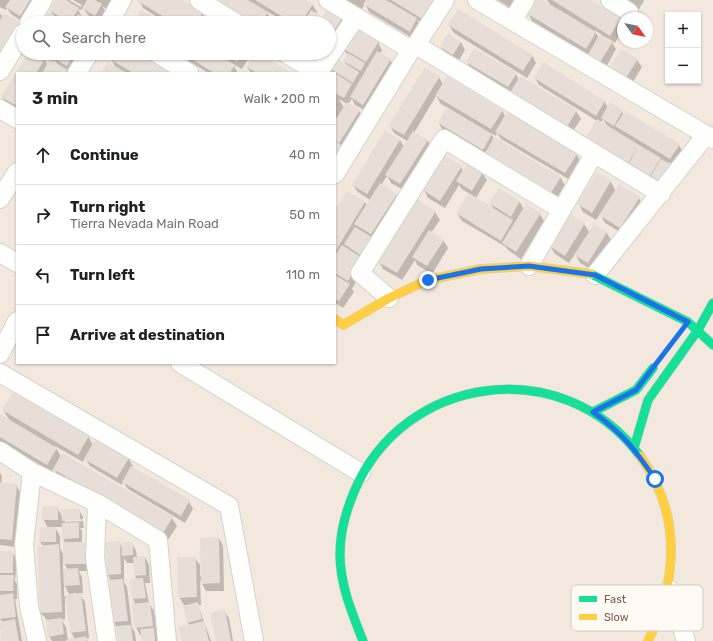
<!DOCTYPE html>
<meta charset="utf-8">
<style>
body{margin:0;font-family:Rubik,sans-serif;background:#f6f6f6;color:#202124}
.controls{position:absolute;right:12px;top:12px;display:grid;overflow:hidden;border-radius:0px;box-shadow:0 1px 3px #0004}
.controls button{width:36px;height:36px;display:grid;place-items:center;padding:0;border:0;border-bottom:1px solid #e0e0e0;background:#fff;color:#202124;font:20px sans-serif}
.compass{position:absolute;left:617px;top:12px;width:36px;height:36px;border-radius:50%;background:#fff;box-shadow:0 1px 3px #0004;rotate:123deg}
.stop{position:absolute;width:12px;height:12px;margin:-9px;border:3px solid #1a73e8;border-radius:50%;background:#fff}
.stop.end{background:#1a73e8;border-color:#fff;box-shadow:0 1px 4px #0008}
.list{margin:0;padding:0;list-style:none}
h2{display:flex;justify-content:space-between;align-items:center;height:52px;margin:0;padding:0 16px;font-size:17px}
h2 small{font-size:13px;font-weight:400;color:#757577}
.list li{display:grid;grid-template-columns:26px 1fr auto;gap:12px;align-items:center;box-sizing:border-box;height:60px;padding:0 16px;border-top:1px solid #e0e0e0}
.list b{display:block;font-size:15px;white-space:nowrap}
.list p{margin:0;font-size:13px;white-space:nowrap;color:#757577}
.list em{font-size:13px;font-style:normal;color:#757577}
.icon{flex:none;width:22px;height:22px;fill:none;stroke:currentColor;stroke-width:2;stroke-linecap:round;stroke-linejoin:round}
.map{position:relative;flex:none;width:713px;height:641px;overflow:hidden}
.search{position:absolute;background:#fff;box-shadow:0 1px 3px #0004;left:16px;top:16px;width:320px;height:44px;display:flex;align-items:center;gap:10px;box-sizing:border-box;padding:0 14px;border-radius:22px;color:#757577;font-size:15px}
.panel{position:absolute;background:#fff;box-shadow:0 1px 3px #0004;left:16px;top:72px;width:320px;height:292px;border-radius:0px}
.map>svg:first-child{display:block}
.residential{fill:#f2e8de;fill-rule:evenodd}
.shadow{fill:#0003;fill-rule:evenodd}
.building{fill:#e6ded7}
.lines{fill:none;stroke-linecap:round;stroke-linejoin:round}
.street-casing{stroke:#d7d1cb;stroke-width:20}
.fast-casing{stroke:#d9d2cb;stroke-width:10}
.slow-casing{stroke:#d9d2cb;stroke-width:10}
.street{stroke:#fefefd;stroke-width:18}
.fast{stroke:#16e098;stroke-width:9}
.slow{stroke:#ffcf43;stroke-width:9}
.route{stroke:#1a73e8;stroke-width:5}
.key{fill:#fffaf3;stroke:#d7cbc1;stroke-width:1}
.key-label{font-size:11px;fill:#7a5c4d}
</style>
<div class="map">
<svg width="713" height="641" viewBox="0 0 713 641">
<rect width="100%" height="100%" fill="#f9f5f0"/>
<!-- residential -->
<path class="residential" d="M0 0H713V641H0ZM668 15H698V81H668ZM623 18H647V42H623ZM23 23H329V53H23ZM17 73H335V363H17Z"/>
<!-- shadow -->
<path class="shadow" d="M0 0H38L24 23 11 14 7 8 6 10 0 7Z
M57 0H69L81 7 82 5 73 0H125L116 15 102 6 106 12 100 23 88 15 83 8 81 10 78 9 82 17 92 23H42L54 16 50 10Z
M139 0H181L202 13 207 21 205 23H167L143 8Z
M217 0H305L312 4 317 12 316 14 321 20 341 19 346 27 329 45V23H246L221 8ZM266 11 275 16 272 21 271 19Z
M344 0H445L429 27 417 20 421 27 414 39 369 12 365 4 361 10Z
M498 0H524L517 12Z
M536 0H541L551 6 547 0H589L620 19 623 24V29L615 43 611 41 616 49 604 71 588 55 532 21 528 13ZM594 30 601 34 599 38Z
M612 0H644V1L636 14Z
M0 13 3 18 19 23 23 30 0 68Z
M449 25 532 55 536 63 527 78 454 33Z
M378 42 382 50 380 54 390 60 395 67 368 112 355 105 352 99 348 104 359 111 364 119 335 161V73H326L328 70 333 73 330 68 347 66 344 61 348 56 343 48ZM339 99 347 104 344 108Z
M461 42 465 50 458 62 445 55 441 47Z
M29 53H83L71 73H17V111L7 104 2 97ZM43 57 50 61 48 65 46 62ZM55 60 58 65 54 63Z
M115 53H137L169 73H102L116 68 111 59Z
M174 53H183L180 57Z
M184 53H248L250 56 242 69 233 64 238 73H208L189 61Z
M255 53H257L289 73H251L247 67Z
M285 53H322L312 69Z
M637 60 642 67 631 85 615 76Z
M467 62 516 74 519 80 576 111 581 119 571 134 471 69Z
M543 64 605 102 608 108 611 104 624 114 679 145 683 152 675 166 668 162 674 172 664 189 592 145 587 137 597 121 539 85 535 78ZM603 119 608 127 601 123Z
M439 77 443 84 502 110 505 116 576 154 581 162 570 180 501 139 497 133 496 136 491 133 494 139 560 177 565 185 556 200 443 131 439 123 448 108 441 104 436 96 414 133 428 141 432 148 405 191 391 183 387 176 381 185 396 195 401 202 352 289 354 292 343 308 335 303V212L365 202 367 206 370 200 358 192 353 185 400 140 404 147 407 141 394 133 390 126Z
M461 167 463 171 482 173 487 180 476 198 494 209 490 203 499 189 520 202 524 210 540 214 544 221 521 259 508 250 506 247 462 221 457 213 470 194 462 189 459 185 445 208 428 198 424 190Z
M597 174 611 182 616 191 639 198 643 206 625 235 605 223 600 214 596 220 583 212 579 204Z
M435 212 440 220 431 233 443 240 448 248 432 274 417 265 415 260 402 280 383 269 379 262Z
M584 224 590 233H607L611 240 592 270 580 263 575 254 569 263 555 254 550 246Z
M3 410 88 436 93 445 128 458 133 466 132 468 189 501 193 509 185 523 128 489 123 482 122 485 90 466 85 458 83 462 55 446 61 457 172 518 177 526 168 540 58 477 54 468 52 472 0 441V415L10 421Z
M0 473 2 476 1 484 16 485 21 493 16 547 0 545Z
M57 507 62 516 79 510 83 517V519L65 520V522L83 521 84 528H80L82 531V543L92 571H79L82 577 83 593H79L85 602 89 638 86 639 88 641H52L49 636 47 620 41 613 43 546 40 542 48 528 43 519ZM55 527H63V538L65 543 64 556 60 548V536ZM63 561 68 570H63ZM64 584 69 594 77 593V595L64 596ZM65 598H66L71 632 75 640 68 641 66 627 62 620 65 619Z
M219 538 223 546 224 591H206L200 580 201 605H198L211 641H183L189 625 188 623V605H184L179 597 195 558 200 565V576H202Z
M106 543H119L123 548 132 543 136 551 137 557H145L149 565 150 583H145L149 603 154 611 158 641H143L142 635H140L136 627V605L133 599 131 580 137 579 135 576 134 563H127L124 558V582L127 587 132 627 135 633 136 641H119L117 628 114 622 111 581 108 575Z
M0 552H12L17 560 15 581 17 584V599H15L22 641H3L0 625 2 622 0 619Z
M224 611 229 618 233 641H217Z"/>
<!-- building -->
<path class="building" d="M10 0H30L20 16 5 7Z
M55 0H66L79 8 70 23 49 10Z
M87 0H95L102 4 95 16 82 8Z
M136 0H183L203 12 197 23H174Z
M216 0H248L268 12 262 23H253Z
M255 0H307L313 4 301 23H293Z
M366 0H386L417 18 410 32 363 4Z
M391 0H436L424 20Z
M534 0H543L596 32 586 49 526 13Z
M552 0H591L621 18 610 36Z
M327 9 342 18 329 39V23H318Z
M458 9 533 55 523 71 448 25Z
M141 10 152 16 163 23H133Z
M311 10 320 15 315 23H303Z
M48 12 67 23H41Z
M4 13 20 22 0 54V20Z
M78 14 94 23H73Z
M275 16 286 23H270Z
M355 27 379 41 366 62 342 48Z
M448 33 461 42 453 55 440 47Z
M600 34 613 41 599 64 587 56Z
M474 48 517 73 508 87 466 62Z
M621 49 638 59 626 78 609 68Z
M377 51 391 59 363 105 350 97Z
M28 53H36L45 59 36 73H17V106L1 97Z
M55 53H74L67 66 52 57Z
M114 53H139L169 71 168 73H133L110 59Z
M182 53H215L235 65 230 73H214Z
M222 53H243L237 62Z
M254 53H259L291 73H257L246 67Z
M348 53 365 63 361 71 343 61Z
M335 57 359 72 353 83 329 68Z
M50 59 72 73H42Z
M108 62 120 69 127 73H101Z
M543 62 605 101 596 116 534 78Z
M425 67 440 76 404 135 388 126Z
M335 73 352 84 344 98 335 93Z
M447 76 503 110 491 129 435 96Z
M520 76 577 110 567 127 510 93Z
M347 102 360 110 339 143 335 140V120Z
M610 102 623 110 614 126 601 118Z
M447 107 492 134 483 150 438 123Z
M625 111 680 144 670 159 615 126Z
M507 112 577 154 565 173 495 132Z
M597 119 639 145 628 163 586 137Z
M385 130 400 140 367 194 352 185Z
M413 131 428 140 400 184 385 175Z
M494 137 561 177 551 193 485 153Z
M335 141 346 148 335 157Z
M639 145 661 158 650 176 629 163Z
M445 155 462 166 440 201 423 190Z
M661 159 670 164 659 182 651 176Z
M467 163 483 172 472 191 456 181Z
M597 172 611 181 592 213 577 204Z
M380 183 397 194 371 234 354 224Z
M619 184 640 197 620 228 599 215Z
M499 188 520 201 511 217 489 203Z
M347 191 365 202 335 252V210Z
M469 193 513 220 501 241 456 213Z
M417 199 436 211 397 273 378 262Z
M526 204 541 213 516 252 502 243Z
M569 213 585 223 565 256 549 246Z
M594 224 607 232 588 263 574 255Z
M355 227 373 238 362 256 344 244Z
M429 230 444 240 427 266 412 257Z
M342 245 362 258 348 281 335 273V255Z
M335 275 350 284 339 301 335 299Z
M13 392 89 436 78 455 2 410Z
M0 414 57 448 47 465 0 437Z
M96 438 129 458 117 478 84 459Z
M62 453 173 517 163 533 53 469Z
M131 466 190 500 181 516 122 482Z
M0 483 17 484 12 540 0 539Z
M42 506H58V520H42Z
M61 509H80V520L62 521Z
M79 522V538L62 539V523Z
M40 527H56V542H39Z
M219 537 220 583 201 584 200 538Z
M120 541 121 574 107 575 105 542Z
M63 542H88V564H63Z
M133 542V555L122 556 121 543Z
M59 544 62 612 40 613 37 546Z
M0 551H13V573H0Z
M145 556 146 575 134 576 133 557Z
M177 557H196L197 597 178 598Z
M78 568 80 585 64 586 63 569Z
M0 575H14L13 591H0Z
M143 578 146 598 132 599 130 579Z
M123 579 128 621 113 622 109 580Z
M13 593 16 617 0 619V595Z
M81 593 86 631 70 633 65 595Z
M150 602 153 626 135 628 132 604Z
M198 602 202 619 187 623 183 606Z
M225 609 231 641H216L210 613Z
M62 618 64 634 48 637 46 620Z
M15 619 19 641H1L0 622Z
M204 621 209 641H182L178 627Z
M131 625 133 641H118L116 626Z
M154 628 155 641H142L140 629Z
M86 636 87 641H66V640Z"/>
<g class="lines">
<defs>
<path id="street" d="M199 0 236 23
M328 0 411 50
M477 0 713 139
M610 0 629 12
M513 20 525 0
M29 23 43 0
M109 23 122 0
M416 45 661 194
M157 53 189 73
M285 53 318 73 356 17
M0 71 23 33
M77 73 89 53
M0 109 17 119
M335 174 411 50 416 45 445 0
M0 199 17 172
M0 253 17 263
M529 266 594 154
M595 275 706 135
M389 298 360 273 444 139 560 209
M0 354 17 321
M180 363 361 473
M0 373 229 506 254 641
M0 451 32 472 97 503 158 540 167 641
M32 472 24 545 29 606 37 641
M97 503 95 558 107 641
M669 589 686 641"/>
<path id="fast" d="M591 274 688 322 713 345
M593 412 636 390 653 368
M634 448 648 400 698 330 713 303
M363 641C352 613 340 585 340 554 340 533 346 511 354 492 403 374 563 352 640 456"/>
<path id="slow" d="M335 319 343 325 389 298 428 280 481 269 529 266 591 274
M640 456C682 514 678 580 648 641"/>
</defs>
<!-- street casing -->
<use href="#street" class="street-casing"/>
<!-- fast casing -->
<use href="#fast" class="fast-casing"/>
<!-- slow casing -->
<use href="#slow" class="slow-casing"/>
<!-- street -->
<use href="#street" class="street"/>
<!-- fast -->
<use href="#fast" class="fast"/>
<!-- slow -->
<use href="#slow" class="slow"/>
</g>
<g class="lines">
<!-- route -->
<path class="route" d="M428 280 481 269 529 266 595 275 688 322 636 390 593 412C623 434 634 448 655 479"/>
</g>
<!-- legend -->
<rect x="571" y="585" width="132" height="46" rx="6" class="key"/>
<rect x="579" y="596" width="18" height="6" fill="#16e098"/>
<rect x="579" y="614" width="18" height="6" fill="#ffcf43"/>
<g class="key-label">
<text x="604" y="603">Fast</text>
<text x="604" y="621">Slow</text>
</g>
</svg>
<div class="controls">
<button>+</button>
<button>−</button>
</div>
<svg class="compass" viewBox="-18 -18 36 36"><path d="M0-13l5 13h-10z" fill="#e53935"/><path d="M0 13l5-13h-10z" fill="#757577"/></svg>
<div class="stop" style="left:655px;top:479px"></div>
<div class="stop end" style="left:428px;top:280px"></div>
<div class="search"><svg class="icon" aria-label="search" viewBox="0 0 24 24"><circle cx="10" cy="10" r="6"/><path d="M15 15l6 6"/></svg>Search here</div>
<section class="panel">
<h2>3 min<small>Walk · 200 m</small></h2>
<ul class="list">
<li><svg class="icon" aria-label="ahead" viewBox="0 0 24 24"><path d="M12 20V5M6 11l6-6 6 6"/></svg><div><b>Continue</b></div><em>40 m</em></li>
<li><svg class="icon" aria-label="right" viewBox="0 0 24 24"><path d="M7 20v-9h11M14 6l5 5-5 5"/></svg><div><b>Turn right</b><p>Tierra Nevada Main Road</p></div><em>50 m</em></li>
<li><svg class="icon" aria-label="left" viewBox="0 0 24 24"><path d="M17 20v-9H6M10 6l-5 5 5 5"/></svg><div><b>Turn left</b></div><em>110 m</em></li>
<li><svg class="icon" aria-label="arrive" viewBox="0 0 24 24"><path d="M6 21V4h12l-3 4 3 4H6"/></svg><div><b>Arrive at destination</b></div></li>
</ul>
</section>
</div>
